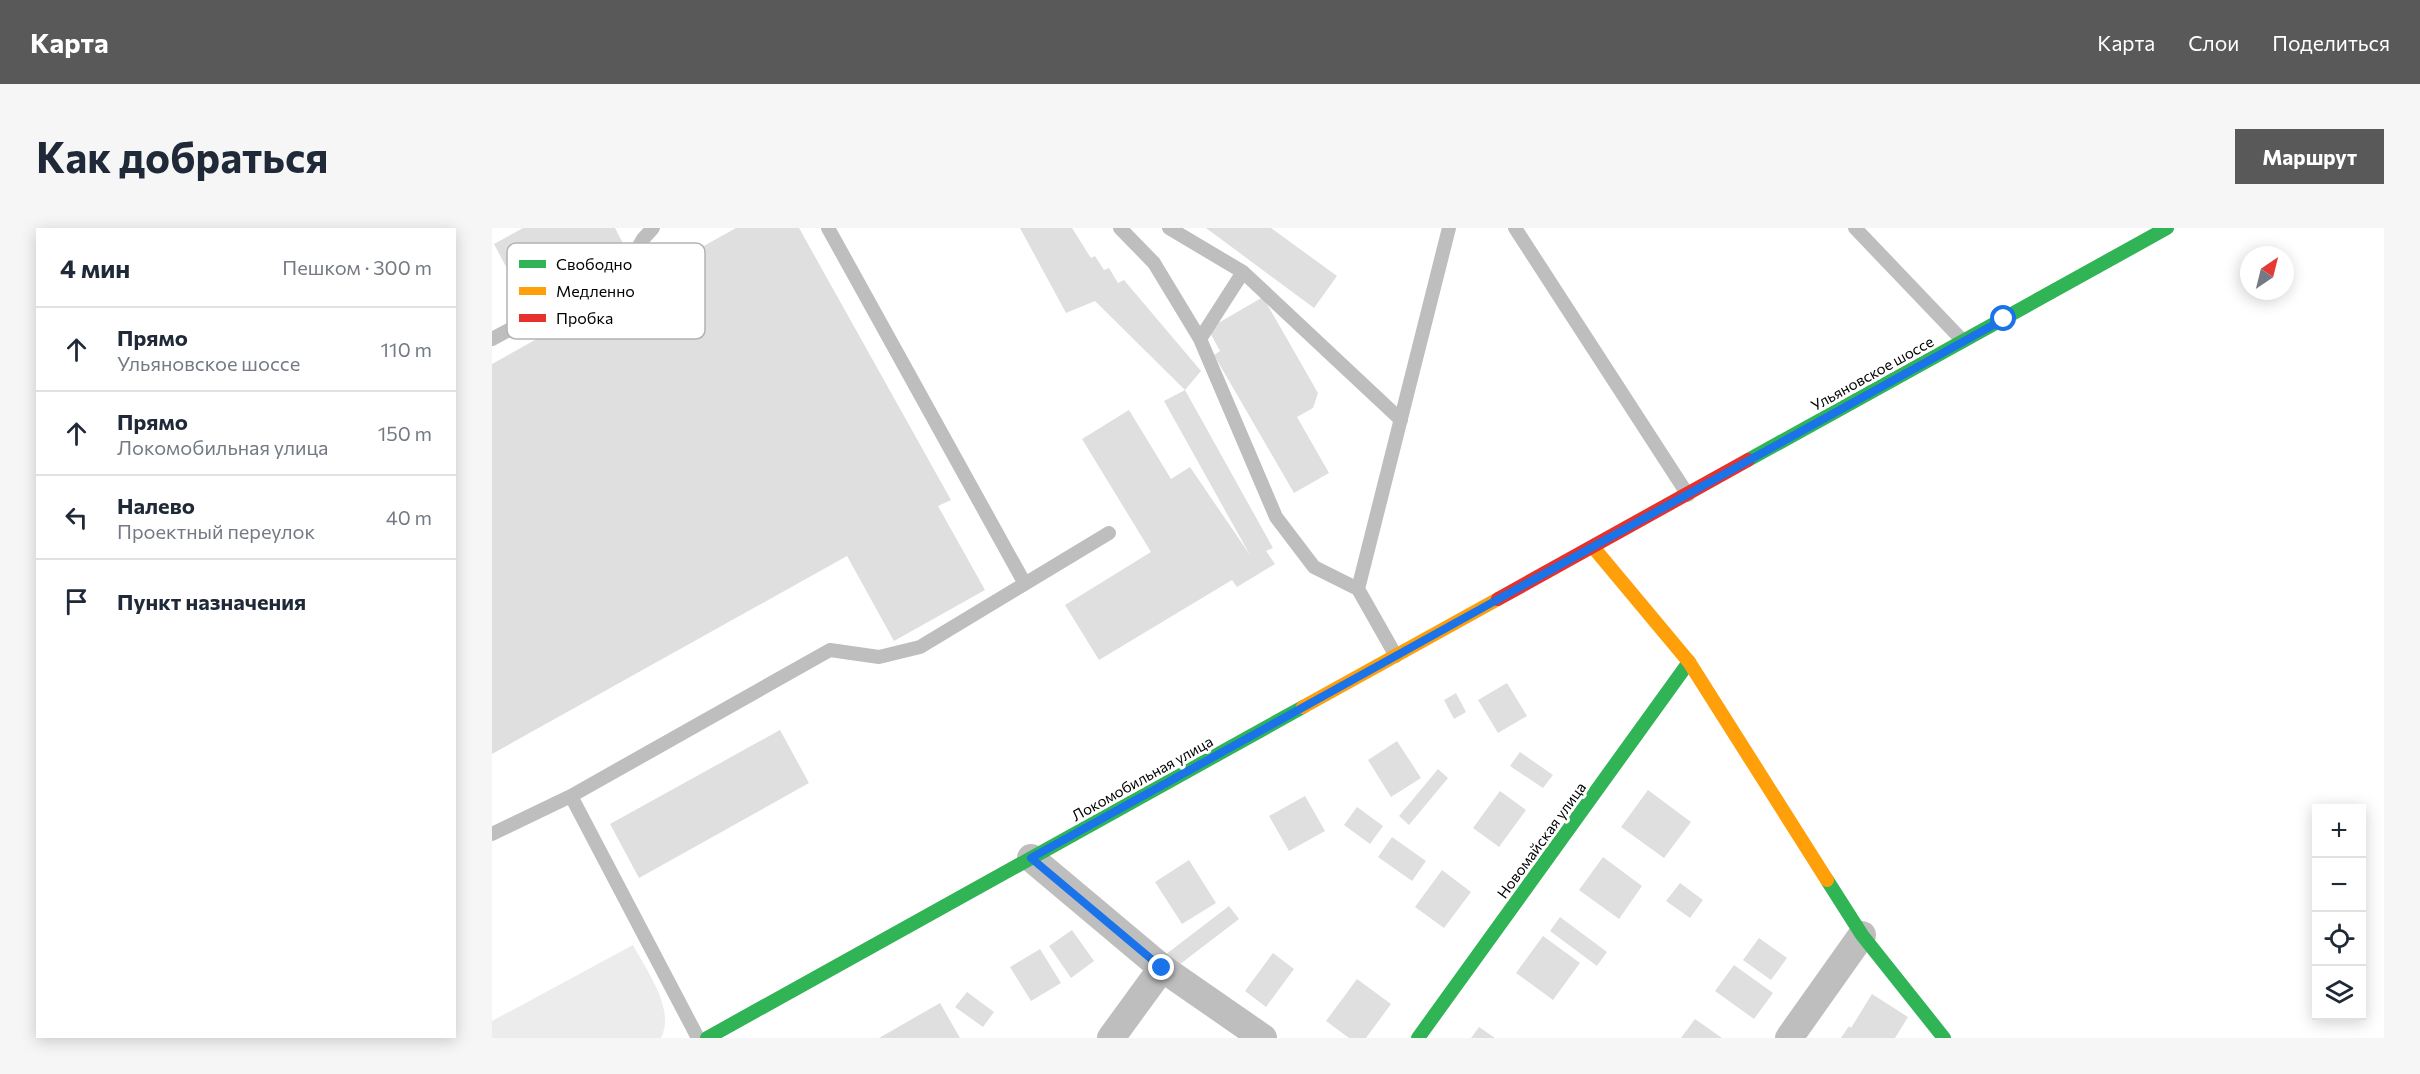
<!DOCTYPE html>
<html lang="ru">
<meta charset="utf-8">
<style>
body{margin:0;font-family:Commissioner,sans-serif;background:#f6f6f7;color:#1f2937}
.controls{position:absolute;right:18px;bottom:18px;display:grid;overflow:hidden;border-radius:0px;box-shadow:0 3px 15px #0003}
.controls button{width:54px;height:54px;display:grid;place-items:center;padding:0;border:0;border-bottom:2px solid #e0e1e3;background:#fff;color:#1f2937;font:30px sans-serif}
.compass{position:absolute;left:1748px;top:18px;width:54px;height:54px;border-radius:50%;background:#fff;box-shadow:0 3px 15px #0003;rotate:35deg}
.stop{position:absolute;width:18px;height:18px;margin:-14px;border:4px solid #1a73e8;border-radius:50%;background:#fff}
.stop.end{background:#1a73e8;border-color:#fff;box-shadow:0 2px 6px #0008}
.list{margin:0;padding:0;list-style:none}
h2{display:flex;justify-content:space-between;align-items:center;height:78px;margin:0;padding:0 24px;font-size:26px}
h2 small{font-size:20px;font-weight:400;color:#747a83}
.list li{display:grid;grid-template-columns:39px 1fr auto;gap:18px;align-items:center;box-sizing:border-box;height:84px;padding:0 24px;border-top:2px solid #e0e1e3}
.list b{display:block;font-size:22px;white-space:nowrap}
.list p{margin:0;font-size:20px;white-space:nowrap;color:#747a83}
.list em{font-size:20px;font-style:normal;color:#747a83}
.icon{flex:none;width:33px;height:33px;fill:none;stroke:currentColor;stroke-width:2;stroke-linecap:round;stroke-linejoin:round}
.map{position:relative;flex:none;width:1892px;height:810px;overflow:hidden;border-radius:0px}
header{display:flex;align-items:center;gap:36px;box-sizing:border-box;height:84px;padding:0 30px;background:#595959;color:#fff}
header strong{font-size:28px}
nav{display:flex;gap:33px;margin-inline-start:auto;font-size:21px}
.intro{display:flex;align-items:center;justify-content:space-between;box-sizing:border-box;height:144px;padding:0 36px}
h1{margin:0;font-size:42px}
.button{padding:15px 27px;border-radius:0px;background:#595959;color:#fff;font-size:21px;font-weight:700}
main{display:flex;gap:36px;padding:0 36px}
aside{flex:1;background:#fff;border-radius:0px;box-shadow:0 3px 15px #0003}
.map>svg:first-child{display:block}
.green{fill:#ececec}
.building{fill:#dfdfdf}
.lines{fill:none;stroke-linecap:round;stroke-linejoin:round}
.lane{stroke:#bebebe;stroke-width:14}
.street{stroke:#bebebe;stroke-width:28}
.fast{stroke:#30b455;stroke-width:14}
.slow{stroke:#ff9f0a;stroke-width:14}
.jam{stroke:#e5322d;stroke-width:14}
.route{stroke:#1a73e8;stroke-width:8}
.labels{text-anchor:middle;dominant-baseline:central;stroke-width:6;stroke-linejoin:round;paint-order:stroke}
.street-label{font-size:15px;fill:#000;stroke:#fff}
.key{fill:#fff;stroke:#b2b2b2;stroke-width:1.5}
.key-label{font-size:16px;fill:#000}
</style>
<header>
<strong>Карта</strong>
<nav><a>Карта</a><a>Слои</a><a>Поделиться</a></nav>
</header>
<div class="intro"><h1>Как добраться</h1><a class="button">Маршрут</a></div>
<main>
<aside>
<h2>4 мин<small>Пешком · 300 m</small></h2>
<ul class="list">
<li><svg class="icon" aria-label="ahead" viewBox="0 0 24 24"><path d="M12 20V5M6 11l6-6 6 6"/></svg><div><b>Прямо</b><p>Ульяновское шоссе</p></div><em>110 m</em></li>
<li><svg class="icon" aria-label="ahead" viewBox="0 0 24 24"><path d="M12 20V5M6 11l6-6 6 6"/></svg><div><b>Прямо</b><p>Локомобильная улица</p></div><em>150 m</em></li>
<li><svg class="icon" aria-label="left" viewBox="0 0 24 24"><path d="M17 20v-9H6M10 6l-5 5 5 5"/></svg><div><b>Налево</b><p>Проектный переулок</p></div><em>40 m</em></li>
<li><svg class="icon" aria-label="arrive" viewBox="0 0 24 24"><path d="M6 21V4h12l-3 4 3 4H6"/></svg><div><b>Пункт назначения</b></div></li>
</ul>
</aside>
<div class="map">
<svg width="1892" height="810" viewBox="0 0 1892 810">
<rect width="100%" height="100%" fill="#fff"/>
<!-- green -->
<path class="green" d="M141 717C154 742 184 781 169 810H0V793Z"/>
<!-- building -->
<path class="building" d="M31 0H123L134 21 34 76 2 16Z
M244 0H307L459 272 446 278 493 362 402 413 355 328 0 526V136Z
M528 0H580L599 30 603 28 612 42 617 40 626 55 632 52 709 143 693 162 603 73 574 85Z
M714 0H779L845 48 822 80Z
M771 69 826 165 821 180 805 189 837 245 802 265 722 127 728 123 716 101Z
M693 162 781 320 774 323 783 336 745 359 740 352 607 432 573 377 659 324 590 211 637 182 679 251 698 239 758 327 672 173Z
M1015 455 1035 488 1006 505 986 472Z
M964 465 974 484 962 491 952 472Z
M288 502 317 555 147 650 118 596Z
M905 513 929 550 899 569 876 532Z
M1028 524 1061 547 1051 560 1018 538Z
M946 541 956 550 917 597 907 588Z
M1156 562 1199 594 1172 630 1129 599Z
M1008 563 1034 582 1007 619 981 600Z
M813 568 833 603 797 623 777 588Z
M865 579 891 598 878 616 852 597Z
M900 609 934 633 920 653 886 629Z
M1111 629 1150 658 1127 691 1087 662Z
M697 632 724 675 690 696 663 654Z
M950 642 979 664 952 700 923 679Z
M1188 655 1211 672 1198 690 1174 673Z
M737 678 747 691 683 740 673 727Z
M1068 689 1115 724 1105 738 1058 703Z
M580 702 602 733 579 750 557 718Z
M1051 708 1088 735 1061 772 1024 745Z
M1267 710 1295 730 1279 752 1251 732Z
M548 721 569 755 539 773 518 739Z
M781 725 802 741 774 779 753 763Z
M1242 737 1281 765 1262 791 1223 763Z
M865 751 899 776 874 810H857L834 793Z
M475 764 502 784 491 799 463 779Z
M1380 766 1416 789 1403 810H1349L1357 798 1359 800Z
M448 775 468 810H387Z
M1203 791 1230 810H1189Z
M987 799 1003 810H979Z"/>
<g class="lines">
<!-- lane -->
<path class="lane" d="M336 0 533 356
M628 0 662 35 708 111 784 289 822 339 866 361 904 428
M677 0 751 44 909 192
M1023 0 1196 267
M1363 0 1471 113
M0 111 135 39 151 11 161 0
M708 111 751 44
M866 361 957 0
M79 568 206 810
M0 606 79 568 338 422 387 429 428 419 617 305"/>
<!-- street -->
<path class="street" d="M539 630 670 740 771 810
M619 810 670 740
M1297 810 1370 707"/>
<!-- fast -->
<path class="fast" d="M1256 232 1675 0
M1335 652 1370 707 1452 810
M215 810 811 479
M926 810 1197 434"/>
<!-- slow -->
<path class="slow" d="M1101 319 1197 434 1335 652
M811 479 1006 371"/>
<!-- jam -->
<path class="jam" d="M1006 371 1256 232"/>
</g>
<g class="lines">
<!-- route -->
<path class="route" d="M670 740 539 630 1512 91"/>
</g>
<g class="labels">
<!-- street labels -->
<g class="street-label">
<text transform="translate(1380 145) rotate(-29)">Ульяновское шоссе</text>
<text transform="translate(650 550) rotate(-29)">Локомобильная улица</text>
<text transform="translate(1049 612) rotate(-54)">Новомайская улица</text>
</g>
</g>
<!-- legend -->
<rect x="15" y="15" width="198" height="96" rx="9" class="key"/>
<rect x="27" y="32" width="27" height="8" fill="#30b455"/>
<rect x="27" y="59" width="27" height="8" fill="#ff9f0a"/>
<rect x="27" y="86" width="27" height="8" fill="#e5322d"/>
<g class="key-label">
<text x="64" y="42">Свободно</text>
<text x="64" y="69">Медленно</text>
<text x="64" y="96">Пробка</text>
</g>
</svg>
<div class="controls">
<button>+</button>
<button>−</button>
<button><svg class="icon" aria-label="locate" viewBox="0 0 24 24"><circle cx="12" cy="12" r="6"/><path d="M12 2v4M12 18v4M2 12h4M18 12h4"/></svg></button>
<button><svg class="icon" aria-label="layers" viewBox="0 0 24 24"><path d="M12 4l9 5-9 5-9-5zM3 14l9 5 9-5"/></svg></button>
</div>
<svg class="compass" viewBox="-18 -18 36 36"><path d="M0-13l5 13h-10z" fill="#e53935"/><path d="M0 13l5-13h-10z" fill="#747a83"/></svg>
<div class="stop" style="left:1512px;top:91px"></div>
<div class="stop end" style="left:670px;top:740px"></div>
</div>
</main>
